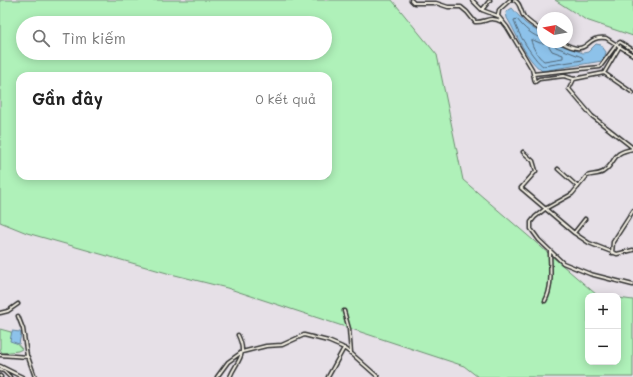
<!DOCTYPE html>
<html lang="vi">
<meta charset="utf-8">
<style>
body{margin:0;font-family:Mali,sans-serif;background:#f2f2f2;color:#222}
.controls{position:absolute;right:12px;bottom:12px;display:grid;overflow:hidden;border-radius:8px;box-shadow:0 2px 10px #0003}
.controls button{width:36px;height:36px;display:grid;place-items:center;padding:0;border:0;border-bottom:1px solid #e0e0e0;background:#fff;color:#222;font:20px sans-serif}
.compass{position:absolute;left:537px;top:12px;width:36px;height:36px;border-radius:50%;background:#fff;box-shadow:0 2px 10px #0003;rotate:281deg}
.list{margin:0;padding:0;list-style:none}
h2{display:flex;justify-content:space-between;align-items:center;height:52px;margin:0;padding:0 16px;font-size:17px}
h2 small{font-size:13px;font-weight:400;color:#767676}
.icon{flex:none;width:22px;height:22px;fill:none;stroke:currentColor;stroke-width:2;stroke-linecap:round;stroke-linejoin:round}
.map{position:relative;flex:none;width:633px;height:377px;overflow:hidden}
.search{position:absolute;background:#fff;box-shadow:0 2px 10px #0003;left:16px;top:16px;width:316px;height:44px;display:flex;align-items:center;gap:10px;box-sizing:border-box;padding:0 14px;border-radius:22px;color:#767676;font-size:15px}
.panel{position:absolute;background:#fff;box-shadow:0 2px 10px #0003;left:16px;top:72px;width:316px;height:108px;border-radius:12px}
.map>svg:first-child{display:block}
.green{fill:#aff1b9;stroke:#6d8e72;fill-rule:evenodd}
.water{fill:#8dc2ea;stroke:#66869e}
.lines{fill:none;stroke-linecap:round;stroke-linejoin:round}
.shore{stroke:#526777;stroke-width:1}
.street-casing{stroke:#2b2b2b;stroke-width:5}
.street{stroke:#f7f3e8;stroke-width:2}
</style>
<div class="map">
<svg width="633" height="377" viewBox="0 0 633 377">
<rect width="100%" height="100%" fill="#e6e0e7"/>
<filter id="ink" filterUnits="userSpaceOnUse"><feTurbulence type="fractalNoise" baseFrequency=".025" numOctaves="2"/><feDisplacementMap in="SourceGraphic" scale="8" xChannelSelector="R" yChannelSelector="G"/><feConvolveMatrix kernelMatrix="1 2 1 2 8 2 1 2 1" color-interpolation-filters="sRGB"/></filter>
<g filter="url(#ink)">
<!-- green -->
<path class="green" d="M0 0H392L437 55 463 180 597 295 605 296H588V362H618V298L633 300V377H478L464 366 227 288 167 273 27 233 0 222ZM23 23H325V53H23ZM20 76H328V176H20Z
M555 0H633V36L586 20Z
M0 329 11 332 13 339 22 349 18 351 2 353 0 349Z"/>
<!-- water -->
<path class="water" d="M512 8 525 23 543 35V42H554L583 53 588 52 596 44 601 45 606 52 604 59 602 61 542 71C525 58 518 36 507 18L506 12Z
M12 331 20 332 21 334 19 344 10 341Z"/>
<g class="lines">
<!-- shore -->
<path class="shore" d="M543 38C533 37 523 27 517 19L514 20C516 31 534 60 543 66L583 60 582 57 556 47 554 42
M531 40H533L540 43H547L552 51 563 55V58L544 61C538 57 532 47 531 40Z"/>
<defs>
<path id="street" d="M411 0 414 3H436L448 7H461L467 12 475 22C486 23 489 15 502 22
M472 0 482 10 498 16 507 27 532 69 535 82 539 79 564 76 574 79
M514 0C521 3 520 11 524 17 529 23 536 27 543 31
M482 10 490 0
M498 16 499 10 510 0
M561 42C592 59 582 35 606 38L633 55
M620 46 604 73 574 79 569 89 592 116 633 148
M604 73 633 93
M533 74 600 67 617 44 620 42 633 50
M633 149C609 153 618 162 603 172 598 175 592 174 587 176L572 194 545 209 535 217 531 222V229L539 240 563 263 590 274 633 285
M523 152 533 161 536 171 521 188 574 233 589 243 617 254 633 250
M558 169 578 187
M574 233 585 219
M612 253 613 242 633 211
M545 301C553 287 550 267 550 251
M344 311 349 329 351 353
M0 313 8 311 18 304
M18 316 23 329 27 356
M0 355 28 357 35 377
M0 366 22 377
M0 370 4 371 10 377
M0 376 1 377
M217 377 228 362 242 352 266 346 282 345 304 335 328 341 342 347 352 354 378 377
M230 377C237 360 248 356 238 335
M328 377 344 348"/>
</defs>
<!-- street casing -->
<use href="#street" class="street-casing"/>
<!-- street -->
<use href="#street" class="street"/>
</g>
</g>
</svg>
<div class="controls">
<button>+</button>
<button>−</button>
</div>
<svg class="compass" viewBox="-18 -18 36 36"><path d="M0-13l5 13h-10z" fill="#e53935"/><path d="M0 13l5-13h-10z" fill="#767676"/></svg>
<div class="search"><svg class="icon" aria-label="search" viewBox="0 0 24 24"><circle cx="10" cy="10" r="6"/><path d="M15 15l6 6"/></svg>Tìm kiếm</div>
<section class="panel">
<h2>Gần đây<small>0 kết quả</small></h2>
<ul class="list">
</ul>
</section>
</div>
